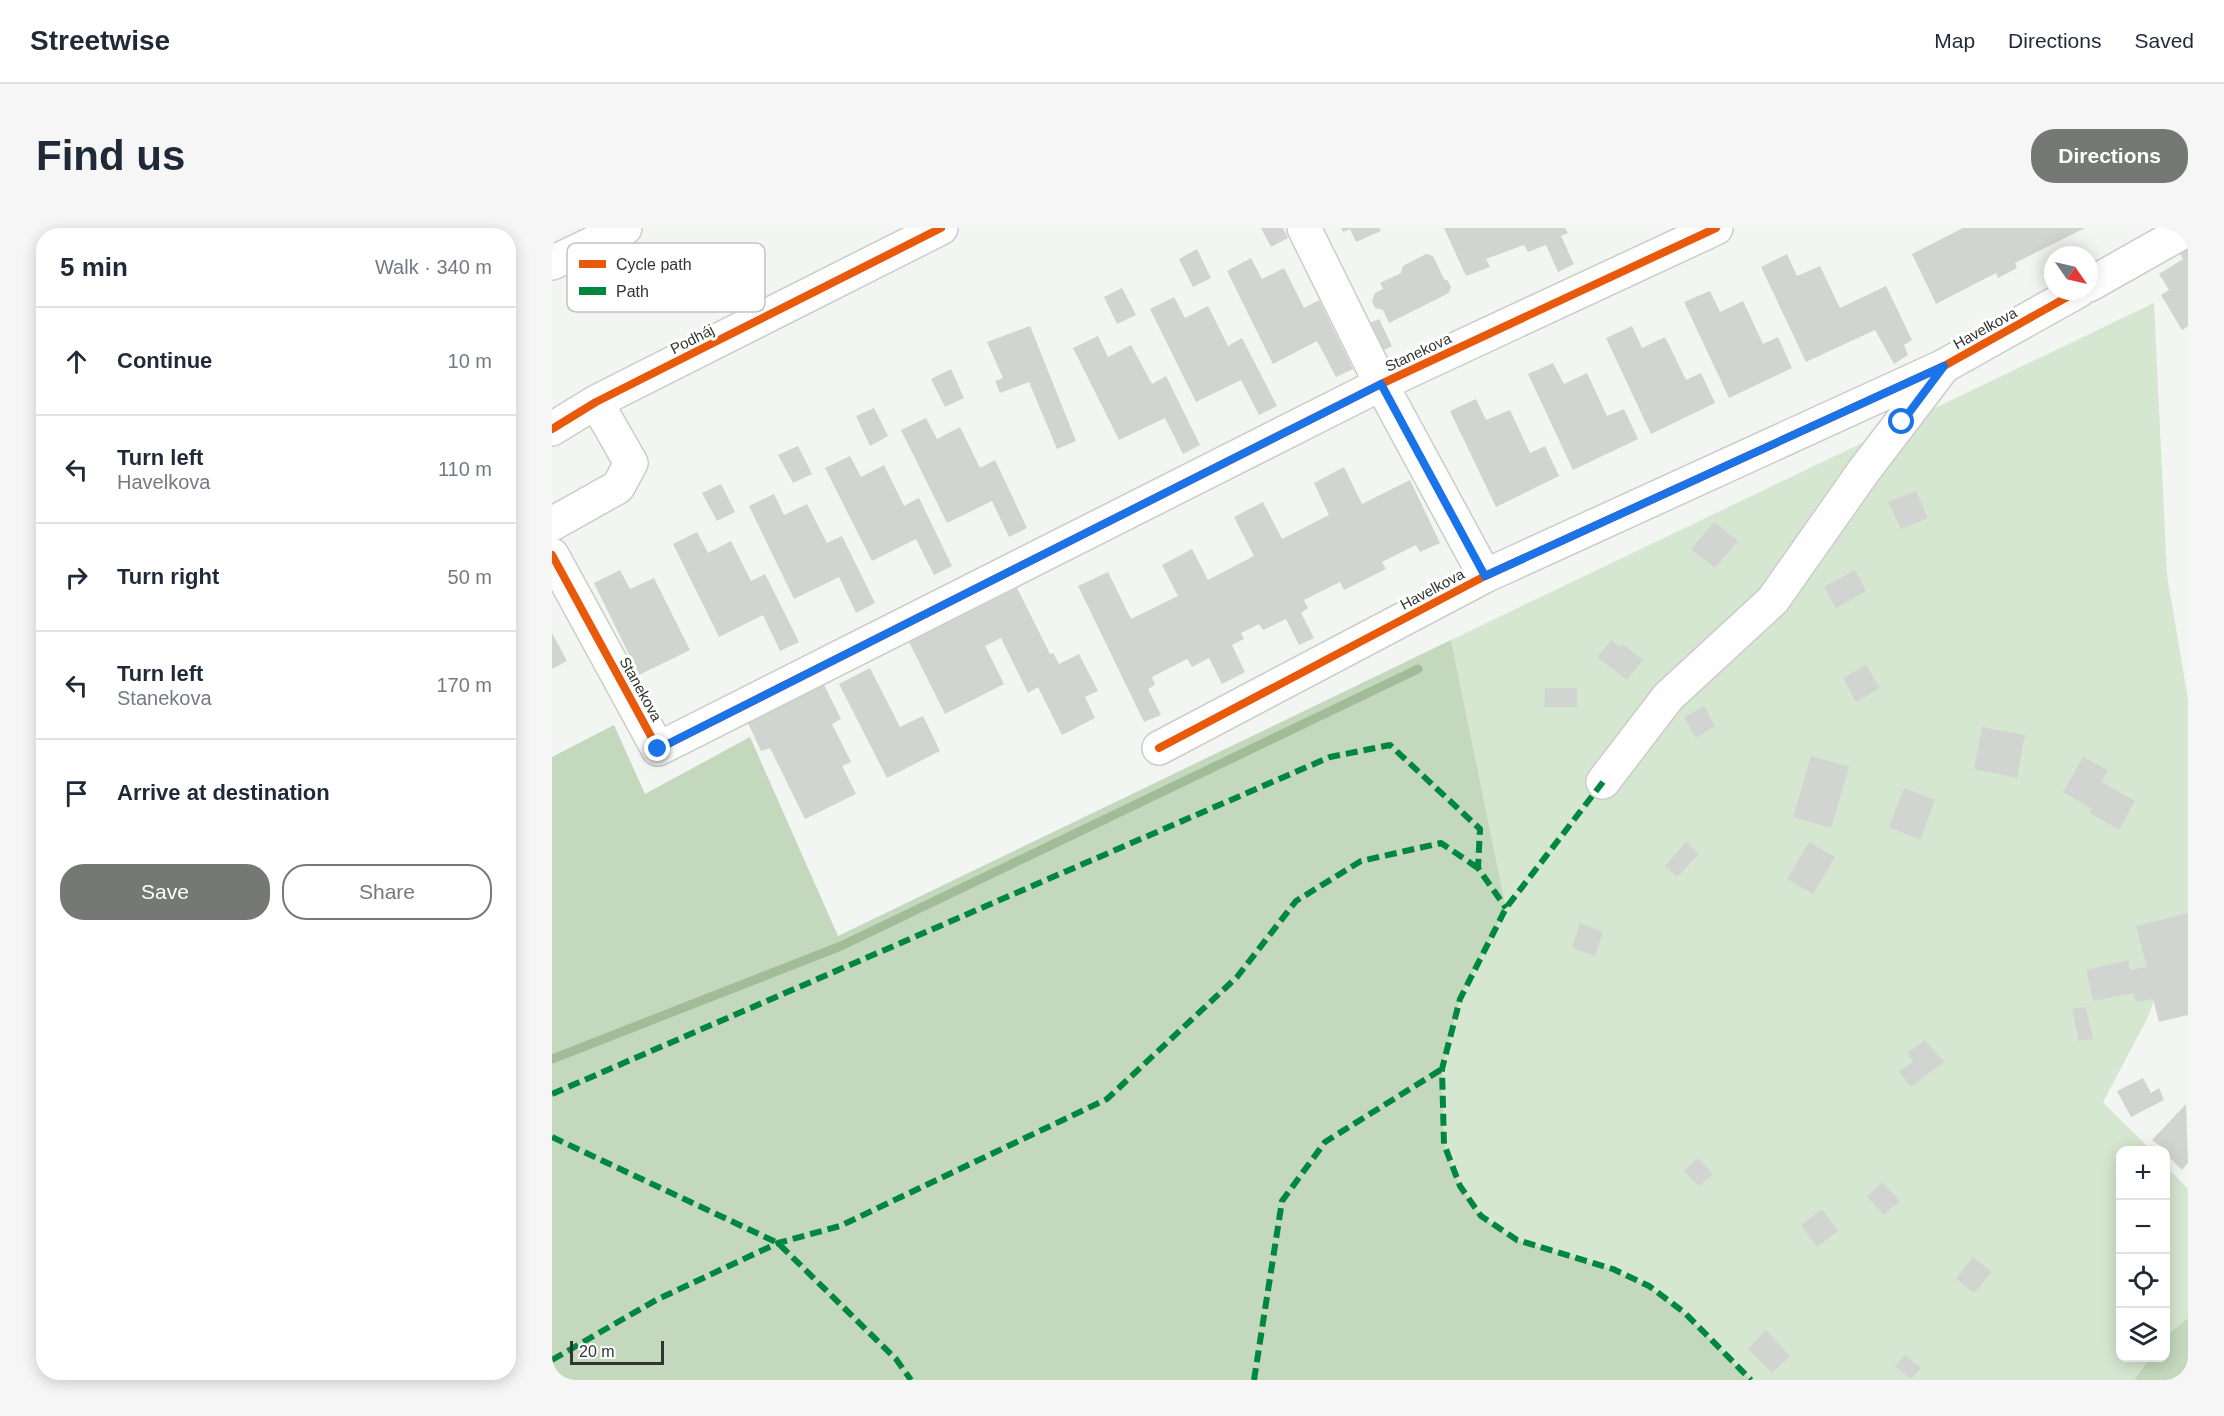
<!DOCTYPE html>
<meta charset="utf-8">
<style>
body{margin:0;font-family:Helvetica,sans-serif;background:#f6f6f7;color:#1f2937}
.controls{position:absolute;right:18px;bottom:18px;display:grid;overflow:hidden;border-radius:12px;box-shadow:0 3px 15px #0003}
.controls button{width:54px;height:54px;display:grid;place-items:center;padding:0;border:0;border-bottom:2px solid #e0e1e3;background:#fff;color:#1f2937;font:30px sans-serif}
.compass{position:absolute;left:1492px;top:18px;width:54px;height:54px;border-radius:50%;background:#fff;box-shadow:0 3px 15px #0003;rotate:124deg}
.scale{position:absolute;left:18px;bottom:15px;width:94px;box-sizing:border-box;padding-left:6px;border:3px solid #313431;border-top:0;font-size:16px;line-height:21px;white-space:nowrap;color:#313431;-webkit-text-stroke:4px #fff;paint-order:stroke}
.stop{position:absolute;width:18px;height:18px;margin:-14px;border:4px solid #1a73e8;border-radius:50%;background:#fff}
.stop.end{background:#1a73e8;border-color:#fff;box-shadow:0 2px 6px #0008}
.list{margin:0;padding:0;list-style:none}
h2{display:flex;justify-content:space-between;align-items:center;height:78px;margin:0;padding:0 24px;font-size:26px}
h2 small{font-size:20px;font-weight:400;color:#747a83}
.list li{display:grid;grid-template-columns:39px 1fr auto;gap:18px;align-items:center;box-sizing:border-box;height:108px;padding:0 24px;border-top:2px solid #e0e1e3}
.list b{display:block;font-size:22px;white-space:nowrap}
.list p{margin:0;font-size:20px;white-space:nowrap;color:#747a83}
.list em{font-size:20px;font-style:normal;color:#747a83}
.actions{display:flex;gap:12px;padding:18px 24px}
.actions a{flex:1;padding:14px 0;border:2px solid #757874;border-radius:24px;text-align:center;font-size:21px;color:#757874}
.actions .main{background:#757874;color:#fff}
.icon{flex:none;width:33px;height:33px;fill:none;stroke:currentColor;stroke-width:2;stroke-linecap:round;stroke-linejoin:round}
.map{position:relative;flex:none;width:1636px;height:1152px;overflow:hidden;border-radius:24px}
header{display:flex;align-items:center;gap:36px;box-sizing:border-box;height:84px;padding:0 30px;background:#fff;border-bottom:2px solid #e0e1e3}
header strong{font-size:28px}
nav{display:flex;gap:33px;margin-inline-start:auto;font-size:21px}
.intro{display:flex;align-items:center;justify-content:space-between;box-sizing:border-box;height:144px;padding:0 36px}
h1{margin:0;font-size:42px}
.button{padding:15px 27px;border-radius:24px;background:#757874;color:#fff;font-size:21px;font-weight:700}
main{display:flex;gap:36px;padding:0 36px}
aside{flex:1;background:#fff;border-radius:24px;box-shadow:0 3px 15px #0003}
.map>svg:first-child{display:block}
.green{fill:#d6e7d1}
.forest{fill:#c3d8bc}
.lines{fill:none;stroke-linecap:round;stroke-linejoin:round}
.stream{stroke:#a2bc9a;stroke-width:9}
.building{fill:#d2d4d1}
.minor-casing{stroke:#cbcdca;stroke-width:36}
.minor{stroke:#fdfefd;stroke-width:33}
.quiet{stroke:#00873e;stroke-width:6;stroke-dasharray:12 6;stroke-linecap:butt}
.cycleway-casing{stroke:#fff;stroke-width:11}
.cycleway{stroke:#e8590c;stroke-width:8}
.route{stroke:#1a73e8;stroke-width:8}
.labels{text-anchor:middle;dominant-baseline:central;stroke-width:6;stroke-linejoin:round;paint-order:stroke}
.street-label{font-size:15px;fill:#313431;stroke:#fff}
.key{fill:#fff;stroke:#c1c2c1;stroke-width:1.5}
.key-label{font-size:16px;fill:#313431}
</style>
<header>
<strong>Streetwise</strong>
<nav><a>Map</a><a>Directions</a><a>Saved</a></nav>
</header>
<div class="intro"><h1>Find us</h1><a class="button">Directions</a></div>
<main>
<aside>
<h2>5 min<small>Walk · 340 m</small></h2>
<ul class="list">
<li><svg class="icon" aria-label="ahead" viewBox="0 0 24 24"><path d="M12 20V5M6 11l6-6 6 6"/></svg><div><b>Continue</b></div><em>10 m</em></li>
<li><svg class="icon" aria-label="left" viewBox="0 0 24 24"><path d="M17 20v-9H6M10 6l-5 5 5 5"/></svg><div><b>Turn left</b><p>Havelkova</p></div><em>110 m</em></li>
<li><svg class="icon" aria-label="right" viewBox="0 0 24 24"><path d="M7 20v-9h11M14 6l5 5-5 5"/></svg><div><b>Turn right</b></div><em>50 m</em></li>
<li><svg class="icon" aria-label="left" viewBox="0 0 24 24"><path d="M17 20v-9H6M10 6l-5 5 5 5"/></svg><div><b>Turn left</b><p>Stanekova</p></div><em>170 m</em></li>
<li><svg class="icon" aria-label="arrive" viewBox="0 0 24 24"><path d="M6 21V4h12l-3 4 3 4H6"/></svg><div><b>Arrive at destination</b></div></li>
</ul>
<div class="actions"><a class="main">Save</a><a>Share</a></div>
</aside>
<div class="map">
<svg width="1636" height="1152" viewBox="0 0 1636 1152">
<rect width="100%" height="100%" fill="#f2f5f1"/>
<!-- green -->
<path class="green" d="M1602 75 1615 347 1636 471V687L1595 791 1551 874 1599 922H1568V1130H1598L1582 1152H1199L1133 1085 1097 1058 965 1012 929 988 908 958 892 916 890 841 908 771 954 680 899 412Z
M1614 938 1636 961V1090L1614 1108Z"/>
<!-- forest -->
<path class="forest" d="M899 412 954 680 908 771 890 841 892 916 908 958 929 988 965 1012 1061 1041 1097 1058 1133 1085 1199 1152H0V529L62 497 93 566 198 509 286 708Z
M1636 1090V1152H1582L1598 1130H1614V1108Z"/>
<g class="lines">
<!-- stream -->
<path class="stream" d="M0 831 289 718 866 441"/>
</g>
<!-- building -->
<path class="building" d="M709 0H731L736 10 719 19Z
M789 0H827L829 3 804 14 798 1 791 4Z
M892 0H1013L1016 5 1009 8 1022 36 1006 44 994 17 976 24 972 17 934 31 938 39 914 48Z
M1411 0H1533L1463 35 1465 40 1446 50 1444 45 1384 76 1360 26Z
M645 21 659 50 641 59 627 31Z
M1636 21V98L1630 102 1609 67 1617 62 1607 46 1631 31 1628 26Z
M874 26 881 28 892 51 896 53 899 59 897 65 837 95 831 82 823 80 820 73 823 65 831 61 828 55 849 45 851 38Z
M1235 26 1245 48 1268 38 1288 80 1334 58 1360 112 1352 117 1356 127 1342 136 1323 102 1254 134 1209 39Z
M699 30 710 51 732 40 752 80 767 72 801 141 784 149 765 113 721 136 675 43Z
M570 60 584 87 565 96 552 69Z
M1158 63 1168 84 1191 73 1211 116 1226 109 1240 140 1177 170 1132 74Z
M622 69 633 90 656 78 676 118 690 110 725 178 707 187 689 152 644 174 598 81Z
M827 91 840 118 824 126 811 98Z
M478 98 524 213 505 221 477 154 448 165 443 153 451 150 435 114Z
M1080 98 1090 120 1113 109 1134 152 1149 145 1163 175 1099 206 1054 110Z
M546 108 556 129 579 117 600 156 614 148 648 217 631 226 613 190 567 212 521 120Z
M1001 135 1012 156 1035 145 1055 188 1072 181 1086 211 1021 242 976 146Z
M399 141 412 170 393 179 379 151Z
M924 171 934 192 958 182 978 225 993 218 1007 248 944 279 898 183Z
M322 180 336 208 318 218 304 188Z
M374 190 385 211 408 199 428 240 443 232 475 300 457 309 440 273 395 295 349 202Z
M246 218 260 246 241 255 226 227Z
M298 228 309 249 332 237 352 278 367 270 400 338 382 347 364 311 320 333 273 240Z
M792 239 810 276 858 252 888 315 868 324 864 317 830 334 834 341 792 362 788 354 752 372 756 380 749 385 762 410 747 417 734 391 711 402 707 396 689 405 692 411 680 417 693 444 670 456 657 430 640 439 635 431 600 449 603 457 596 461 609 487 592 494 526 358 556 344 579 391 626 368 610 337 640 321 656 352 702 328 682 289 711 274 730 311 777 287 762 255Z
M169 256 183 284 165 293 150 265Z
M1364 263 1376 290 1349 301 1336 274Z
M222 266 232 287 255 276 275 315 290 308 323 375 304 385 287 349 242 371 197 278Z
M1162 294 1186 313 1163 340 1139 321Z
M145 304 156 325 179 313 199 353 213 346 247 414 228 423 211 387 167 409 121 316Z
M68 342 78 361 102 350 138 422 87 447 42 355Z
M1303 342 1314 363 1284 380 1272 359Z
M465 360 498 426 501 425 507 436 527 426 546 463 533 469 543 490 510 507 486 459 476 465 449 410 433 418 452 456 393 486 357 414Z
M0 405 15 433 0 441Z
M1059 412 1069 419 1071 416 1091 432 1075 452 1045 429Z
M1314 437 1328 460 1304 474 1291 450Z
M318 440 348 499 371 488 388 523 335 550 287 456Z
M271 455 289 491 280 496 299 534 290 538 304 566 253 591 218 520 209 523 195 493Z
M993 460H1025V479H992Z
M1152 478 1163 498 1144 510 1132 489Z
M1430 499 1473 507 1465 550 1422 541Z
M1259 528 1297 539 1279 600 1241 589Z
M1531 529 1556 542 1549 554 1583 573 1567 602 1538 585 1540 581 1511 564Z
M1352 560 1383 572 1368 612 1337 599Z
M1134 614 1147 626 1125 649 1113 638Z
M1257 614 1283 629 1261 666 1235 651Z
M1636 685V787L1607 794 1601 771 1584 774 1581 765 1541 773 1534 742 1576 732 1578 742 1595 739 1584 698Z
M1028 695 1051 704 1043 728 1020 720Z
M1534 779 1541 811 1527 813 1520 781Z
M1373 812 1392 834 1359 859 1347 844 1361 833 1355 825Z
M1591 850 1599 865 1607 860 1612 872 1579 889 1565 863Z
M1634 876 1636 935 1630 942 1614 926V922L1600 912Z
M1146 930 1161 946 1147 958 1132 943Z
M1330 954 1348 973 1332 987 1315 969Z
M1270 981 1286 1003 1265 1019 1249 997Z
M1421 1029 1440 1044 1422 1065 1404 1051Z
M1214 1102 1238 1128 1220 1145 1196 1121Z
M1353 1127 1369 1140 1359 1151 1343 1138Z"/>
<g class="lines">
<defs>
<path id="minor" d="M752 0 829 156 933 348
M0 35 73 0
M1537 57 1636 1
M0 201 44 174 389 0
M0 296 66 259 79 235 44 174
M0 327 106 521 829 156 1164 0
M607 520 933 348 1392 138 1526 63
M1051 554 1116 469 1221 372 1311 244 1391 139"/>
</defs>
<!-- minor casing -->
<use href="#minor" class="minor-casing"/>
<!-- minor -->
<use href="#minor" class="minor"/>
<!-- quiet -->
<path class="quiet" d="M1051 554 954 680 908 771 890 841 892 916 908 958 929 988 965 1012 1061 1041 1097 1058 1133 1085 1199 1152
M0 866 778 529 838 517 928 601 926 640 954 680
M0 909 226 1015 344 1131 359 1152
M0 1132 104 1072 226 1015 288 998 555 871 685 749 744 673 809 633 889 615 926 640
M702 1152 730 973 773 914 890 841"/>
<defs>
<path id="cycleway" d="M0 201 44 174 389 0
M0 327 106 521 829 156 1164 0
M607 520 933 348 1392 138 1526 63"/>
</defs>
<!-- cycleway casing -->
<use href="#cycleway" class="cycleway-casing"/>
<!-- cycleway -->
<use href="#cycleway" class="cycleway"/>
</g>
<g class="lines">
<!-- route -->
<path class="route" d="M106 521 829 156 933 348 1392 138 1350 194"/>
</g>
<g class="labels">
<!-- street labels -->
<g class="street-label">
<text transform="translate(1433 100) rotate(-29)">Havelkova</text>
<text transform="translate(140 111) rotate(-27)">Podháj</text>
<text transform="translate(866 124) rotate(-25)">Stanekova</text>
<text transform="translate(880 361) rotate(-28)">Havelkova</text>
<text transform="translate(89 461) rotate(61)">Stanekova</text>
</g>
</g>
<!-- legend -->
<rect x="15" y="15" width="198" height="69" rx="9" class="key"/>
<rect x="27" y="32" width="27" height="8" fill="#e8590c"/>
<rect x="27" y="59" width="27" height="8" fill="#00873e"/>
<g class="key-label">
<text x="64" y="42">Cycle path</text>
<text x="64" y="69">Path</text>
</g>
</svg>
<div class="controls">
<button>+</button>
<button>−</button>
<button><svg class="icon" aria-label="locate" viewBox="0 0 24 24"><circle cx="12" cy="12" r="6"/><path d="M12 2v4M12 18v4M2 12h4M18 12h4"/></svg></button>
<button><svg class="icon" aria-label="layers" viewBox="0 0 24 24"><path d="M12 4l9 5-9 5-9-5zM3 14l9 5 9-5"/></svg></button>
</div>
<svg class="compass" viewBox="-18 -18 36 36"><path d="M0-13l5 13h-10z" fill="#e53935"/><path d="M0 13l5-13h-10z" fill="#747a83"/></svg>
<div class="scale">20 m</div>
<div class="stop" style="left:1350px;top:194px"></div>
<div class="stop end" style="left:106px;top:521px"></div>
</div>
</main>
